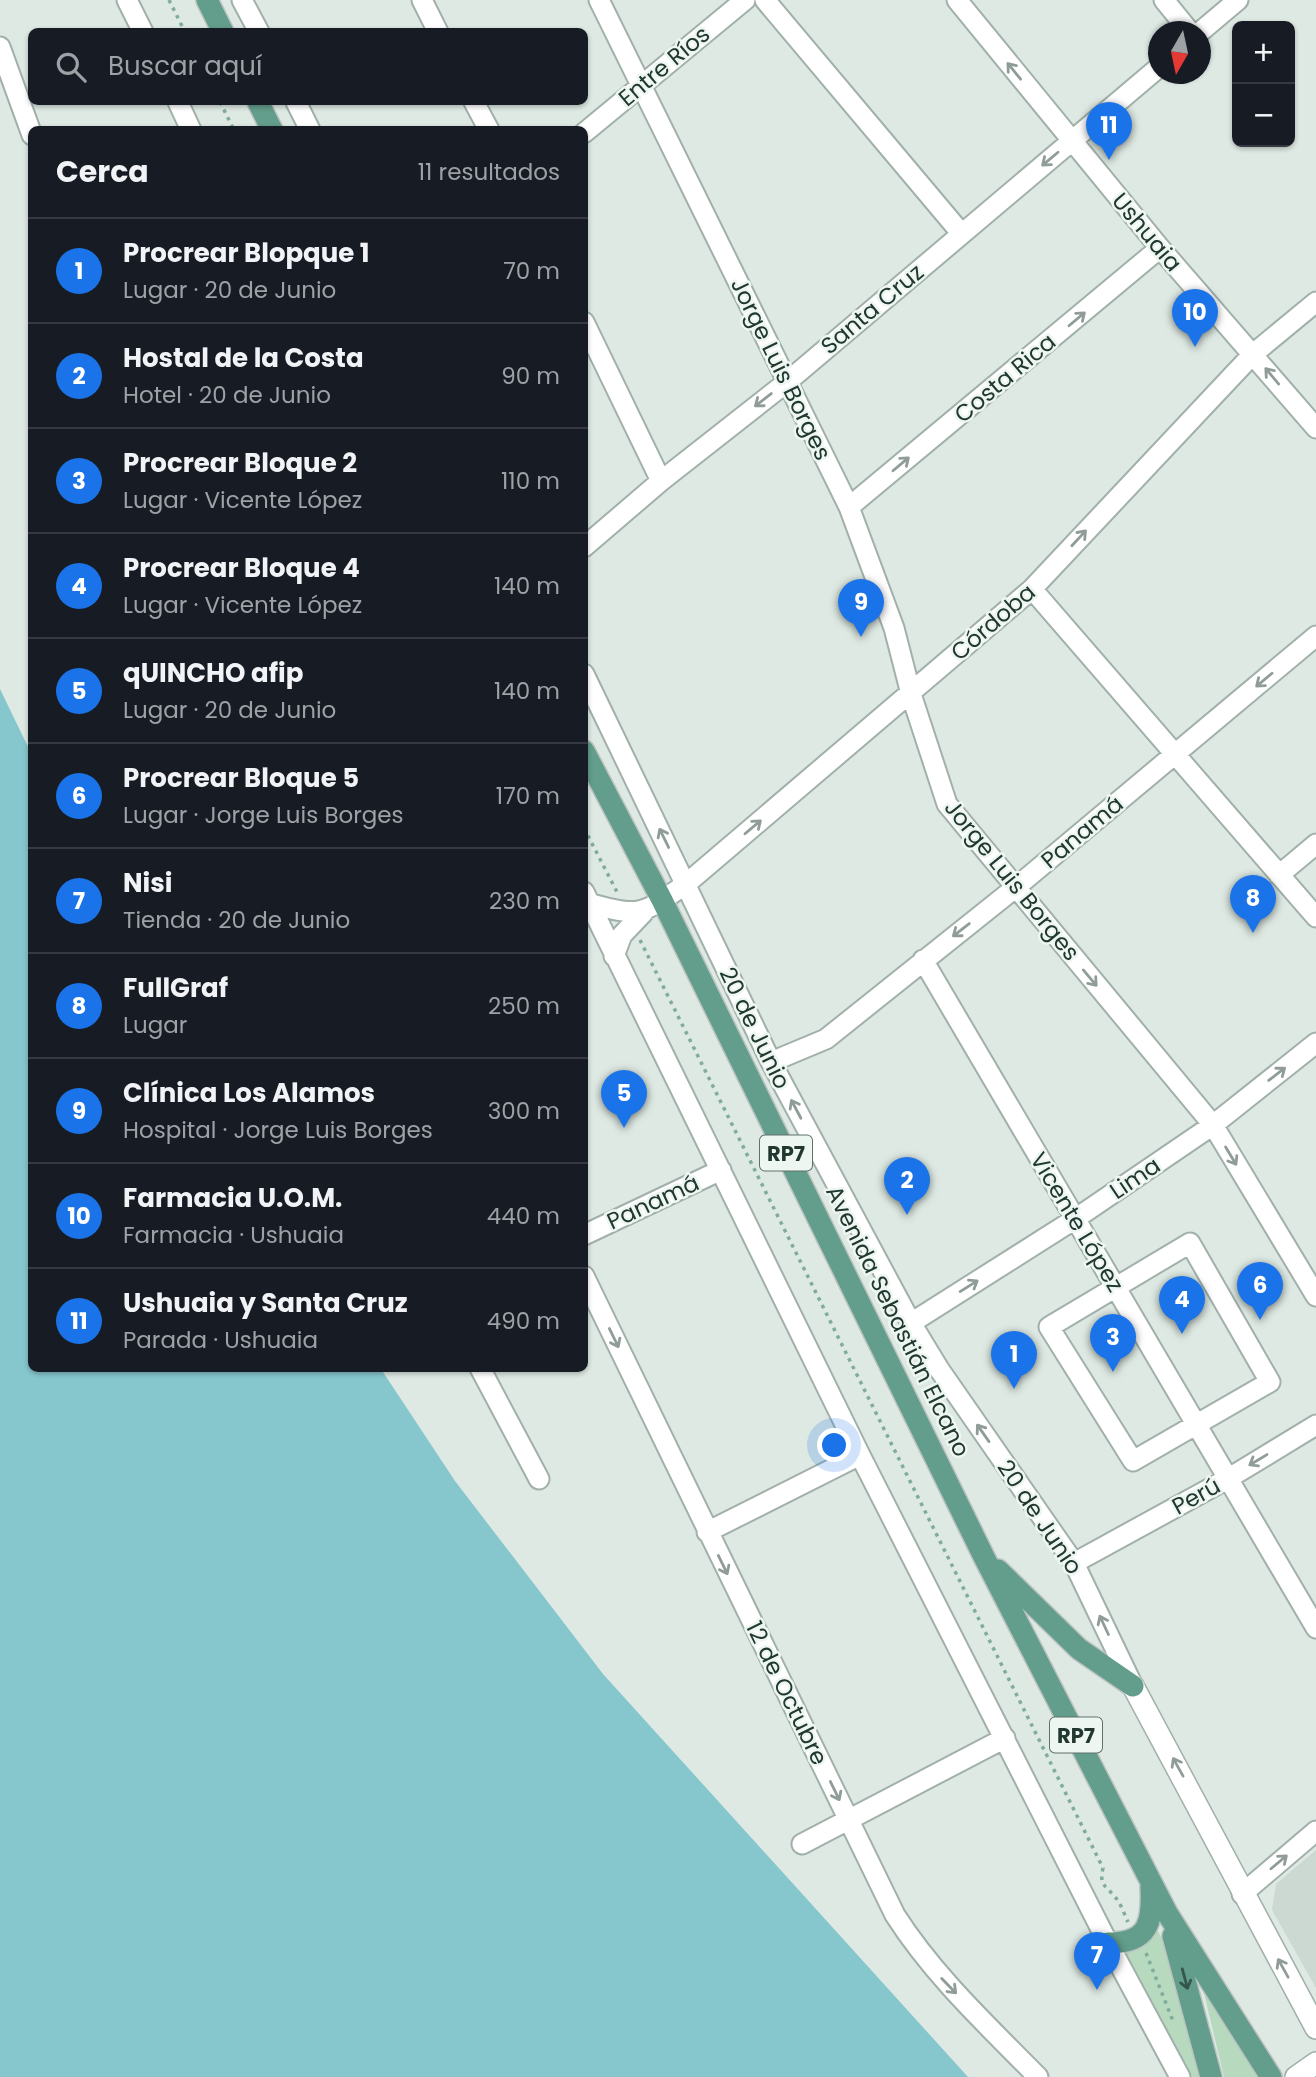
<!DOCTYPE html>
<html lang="es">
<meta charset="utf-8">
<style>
body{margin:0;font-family:Poppins,sans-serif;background:#20242c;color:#f1f3f6}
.controls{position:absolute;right:21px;top:21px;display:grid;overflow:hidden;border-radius:10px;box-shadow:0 2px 5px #0004}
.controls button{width:63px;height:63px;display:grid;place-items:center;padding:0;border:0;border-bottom:2px solid #363941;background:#171b24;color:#f1f3f6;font:35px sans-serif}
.compass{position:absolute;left:1148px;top:21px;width:63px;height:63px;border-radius:50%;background:#171b24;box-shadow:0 2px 5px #0004;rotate:189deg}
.you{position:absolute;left:835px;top:1446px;width:24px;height:24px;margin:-18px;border:5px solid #fff;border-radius:50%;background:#1a73e8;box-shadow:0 0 0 10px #1a73e833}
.badge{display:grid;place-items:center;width:46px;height:46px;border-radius:50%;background:#1a73e8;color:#fff;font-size:23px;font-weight:700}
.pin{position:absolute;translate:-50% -58px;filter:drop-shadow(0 2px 4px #0008)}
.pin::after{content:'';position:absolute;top:37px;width:24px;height:21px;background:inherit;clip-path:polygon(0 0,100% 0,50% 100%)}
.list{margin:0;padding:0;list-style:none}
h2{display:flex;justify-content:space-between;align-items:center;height:91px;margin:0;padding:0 28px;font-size:30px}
h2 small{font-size:23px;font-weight:400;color:#9ea1a6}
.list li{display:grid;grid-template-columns:46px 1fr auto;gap:21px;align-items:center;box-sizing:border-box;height:105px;padding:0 28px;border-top:2px solid #363941}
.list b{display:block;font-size:26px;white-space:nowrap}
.list p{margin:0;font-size:23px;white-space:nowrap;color:#9ea1a6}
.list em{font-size:23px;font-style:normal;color:#9ea1a6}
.icon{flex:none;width:38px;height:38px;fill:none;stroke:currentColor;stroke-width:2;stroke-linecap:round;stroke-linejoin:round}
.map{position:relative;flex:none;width:1316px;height:2077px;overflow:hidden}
.search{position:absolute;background:#171b24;box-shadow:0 2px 5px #0004;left:28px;top:28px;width:560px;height:77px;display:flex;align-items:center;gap:18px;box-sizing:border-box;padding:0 24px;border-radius:10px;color:#9ea1a6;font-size:26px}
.panel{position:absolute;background:#171b24;box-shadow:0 2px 5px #0004;left:28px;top:126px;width:560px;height:1246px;border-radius:10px}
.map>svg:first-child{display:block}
.built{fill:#ccd8d2}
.green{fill:#b7dabe}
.water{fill:#86c6cd}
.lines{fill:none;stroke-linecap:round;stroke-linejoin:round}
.minor-casing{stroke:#a1b0aa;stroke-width:23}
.tertiary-casing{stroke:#a1b0aa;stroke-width:24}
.primary-casing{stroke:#bcc3c1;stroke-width:24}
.path{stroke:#7fac9b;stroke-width:3.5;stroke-dasharray:3.5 5;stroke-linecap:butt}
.minor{stroke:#fff;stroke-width:19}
.tertiary{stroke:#fff;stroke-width:21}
.primary{stroke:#639d8b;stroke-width:21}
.oneway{stroke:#909c98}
.oneway2{stroke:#34564b}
.labels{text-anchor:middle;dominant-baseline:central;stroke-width:5;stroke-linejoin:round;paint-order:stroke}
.shield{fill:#eef6f1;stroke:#5e716a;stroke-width:2}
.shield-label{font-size:21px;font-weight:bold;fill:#203830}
.street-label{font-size:23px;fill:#203830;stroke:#eef6f1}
</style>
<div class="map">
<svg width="1316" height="2077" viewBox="0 0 1316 2077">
<rect width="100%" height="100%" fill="#dee9e3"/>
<!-- built -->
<path class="built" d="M1316 1850V1988L1272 1910 1276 1884Z"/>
<!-- green -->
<path class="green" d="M1157 1929 1171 1957 1205 2077H1190L1123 1950 1139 1948Z
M1198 1968 1263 2077H1224Z"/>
<!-- water -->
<path class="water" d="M0 689 31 753 32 1368 381 1369 455 1481 603 1674 968 2077H0Z"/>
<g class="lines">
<defs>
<path id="minor" d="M127 0 143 32
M242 0 259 32
M422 0 438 32
M599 0 849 507 894 628 911 694 947 804 1213 1125 1316 1296
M765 0 961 233
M957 0 1160 248 1316 428
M1164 0 1190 32
M1200 32 1238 0
M0 47 32 135
M178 102 191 130
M296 102 310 130
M474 102 489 130
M584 133 745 0
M584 322 661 481
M849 507 1160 248
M584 547 661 481 787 382 1158 68
M1032 589 1316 917
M584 674 771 1062 911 1323 939 1369 1074 1563 1133 1686
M1279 875 1316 844
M584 892 860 1455 1108 1943 1180 2077
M589 903C642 919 643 913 686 884L1032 589 1253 354 1316 302
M614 956 622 935 643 913
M923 960 1316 1628
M771 1062 826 1039 1015 888 1316 636
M584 1235 721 1170
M1190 1243 1270 1382 1133 1461 1049 1327Z
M584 1276 895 1915C934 1976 987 2025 1038 2077
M911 1323 1075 1219 1213 1125 1316 1043
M480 1368 539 1479
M707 1532 860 1455
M1074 1563 1229 1478 1316 1425
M802 1844 1005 1738
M1242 1894 1316 1831"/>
<path id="tertiary" d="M1133 1686 1316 2028
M1296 2077 1316 2063"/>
<path id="primary" d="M207 0 223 32
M258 102 272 130
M584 751 662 900 984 1557 1167 1913 1271 2077
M998 1570 1079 1649 1133 1686
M1173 1936 1211 2077
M1108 1943C1148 1943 1153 1924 1151 1887"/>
</defs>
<!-- minor casing -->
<use href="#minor" class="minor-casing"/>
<!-- tertiary casing -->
<use href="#tertiary" class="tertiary-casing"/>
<!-- primary casing -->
<use href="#primary" class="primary-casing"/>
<!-- path -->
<path class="path" d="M169 0 185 32
M220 102 234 130
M584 828 617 892
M640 940 1103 1868C1099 1885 1105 1885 1115 1897 1121 1903 1124 1914 1128 1922
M1146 1953 1173 2021"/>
<!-- minor -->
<use href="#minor" class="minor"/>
<!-- tertiary -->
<use href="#tertiary" class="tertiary"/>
<!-- primary -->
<use href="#primary" class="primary"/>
</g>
<!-- one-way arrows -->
<defs><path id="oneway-shaft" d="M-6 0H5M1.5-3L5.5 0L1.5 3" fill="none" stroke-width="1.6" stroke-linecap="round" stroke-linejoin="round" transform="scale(1.75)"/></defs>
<g class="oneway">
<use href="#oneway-shaft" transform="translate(1014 71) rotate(-129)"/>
<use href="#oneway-shaft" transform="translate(1050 159) rotate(140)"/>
<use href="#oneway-shaft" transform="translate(1077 319) rotate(-40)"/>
<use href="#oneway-shaft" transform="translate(1272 376) rotate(-130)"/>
<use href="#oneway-shaft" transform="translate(763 400) rotate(142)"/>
<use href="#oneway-shaft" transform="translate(901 464) rotate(-40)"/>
<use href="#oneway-shaft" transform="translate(1079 538) rotate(-47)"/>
<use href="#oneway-shaft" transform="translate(1264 680) rotate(140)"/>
<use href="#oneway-shaft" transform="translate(753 827) rotate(-40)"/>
<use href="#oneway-shaft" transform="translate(664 838) rotate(-116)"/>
<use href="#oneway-shaft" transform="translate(961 930) rotate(142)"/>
<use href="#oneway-shaft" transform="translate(1090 978) rotate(50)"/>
<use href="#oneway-shaft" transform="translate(1277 1074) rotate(-38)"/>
<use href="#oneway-shaft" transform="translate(796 1109) rotate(-118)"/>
<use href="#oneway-shaft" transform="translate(1231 1156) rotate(59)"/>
<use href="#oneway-shaft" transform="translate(969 1286) rotate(-32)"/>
<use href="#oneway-shaft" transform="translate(614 1338) rotate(64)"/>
<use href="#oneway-shaft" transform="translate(983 1433) rotate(-125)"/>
<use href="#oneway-shaft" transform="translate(1258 1460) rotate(149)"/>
<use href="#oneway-shaft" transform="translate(723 1565) rotate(64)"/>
<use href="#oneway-shaft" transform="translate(1104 1625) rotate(-115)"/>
<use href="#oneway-shaft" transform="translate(1178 1767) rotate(-119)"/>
<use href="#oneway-shaft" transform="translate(835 1791) rotate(64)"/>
<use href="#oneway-shaft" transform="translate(1279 1862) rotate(-40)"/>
<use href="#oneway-shaft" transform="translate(1283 1968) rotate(-119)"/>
<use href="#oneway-shaft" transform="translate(949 1986) rotate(46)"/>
</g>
<use class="oneway2" href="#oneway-shaft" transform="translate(1185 1979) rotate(75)"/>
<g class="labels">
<!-- shield labels -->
<g class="shield">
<rect x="760" y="1135.5" width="52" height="35" rx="5"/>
<rect x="1050" y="1717.5" width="52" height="35" rx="5"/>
</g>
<g class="shield-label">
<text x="786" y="1153">RP7</text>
<text x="1076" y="1735">RP7</text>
</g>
<!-- street labels -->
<g class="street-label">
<text transform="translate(664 66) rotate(-40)">Entre Ríos</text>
<text transform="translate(1147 232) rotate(50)">Ushuaia</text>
<text transform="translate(872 309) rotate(-40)">Santa Cruz</text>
<text transform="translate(781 369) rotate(64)">Jorge Luis Borges</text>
<text transform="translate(1005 378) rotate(-40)">Costa Rica</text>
<text transform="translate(993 622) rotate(-41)">Córdoba</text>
<text transform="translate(1082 832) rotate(-40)">Panamá</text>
<text transform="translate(1012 880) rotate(51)">Jorge Luis Borges</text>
<text transform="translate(755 1028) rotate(64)">20 de Junio</text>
<text transform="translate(1135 1178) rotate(-34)">Lima</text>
<text transform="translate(653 1202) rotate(-25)">Panamá</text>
<text transform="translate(1077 1222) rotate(59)">Vicente López</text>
<text transform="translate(898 1321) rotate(64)">Avenida Sebastián Elcano</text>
<text transform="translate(1196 1496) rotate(-29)">Perú</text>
<text transform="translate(1040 1517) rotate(56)">20 de Junio</text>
<text transform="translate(787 1693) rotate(64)">12 de Octubre</text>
</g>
</g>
</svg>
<div class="controls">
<button>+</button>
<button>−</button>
</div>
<svg class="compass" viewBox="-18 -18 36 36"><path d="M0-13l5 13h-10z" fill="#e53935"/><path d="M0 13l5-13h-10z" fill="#9ea1a6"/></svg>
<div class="you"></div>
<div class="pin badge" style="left:1014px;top:1389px">1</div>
<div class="pin badge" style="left:907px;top:1215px">2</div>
<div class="pin badge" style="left:1113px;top:1372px">3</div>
<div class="pin badge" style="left:1182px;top:1334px">4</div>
<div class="pin badge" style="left:624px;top:1128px">5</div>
<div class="pin badge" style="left:1260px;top:1320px">6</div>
<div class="pin badge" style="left:1097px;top:1990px">7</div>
<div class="pin badge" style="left:1253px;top:933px">8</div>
<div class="pin badge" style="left:861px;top:637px">9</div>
<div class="pin badge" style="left:1195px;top:347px">10</div>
<div class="pin badge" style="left:1109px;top:160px">11</div>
<div class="search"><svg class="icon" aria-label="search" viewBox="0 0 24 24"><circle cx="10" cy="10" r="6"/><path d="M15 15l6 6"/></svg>Buscar aquí</div>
<section class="panel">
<h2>Cerca<small>11 resultados</small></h2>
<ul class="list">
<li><span class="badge">1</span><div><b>Procrear Blopque 1</b><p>Lugar · 20 de Junio</p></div><em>70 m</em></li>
<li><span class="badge">2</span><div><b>Hostal de la Costa</b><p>Hotel · 20 de Junio</p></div><em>90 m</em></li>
<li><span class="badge">3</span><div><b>Procrear Bloque 2</b><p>Lugar · Vicente López</p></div><em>110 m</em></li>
<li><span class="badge">4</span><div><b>Procrear Bloque 4</b><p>Lugar · Vicente López</p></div><em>140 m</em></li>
<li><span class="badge">5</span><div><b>qUINCHO afip</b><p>Lugar · 20 de Junio</p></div><em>140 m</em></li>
<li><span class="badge">6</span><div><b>Procrear Bloque 5</b><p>Lugar · Jorge Luis Borges</p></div><em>170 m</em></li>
<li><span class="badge">7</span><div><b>Nisi</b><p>Tienda · 20 de Junio</p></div><em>230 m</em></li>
<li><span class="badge">8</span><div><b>FullGraf</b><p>Lugar</p></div><em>250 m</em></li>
<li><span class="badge">9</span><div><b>Clínica Los Alamos</b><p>Hospital · Jorge Luis Borges</p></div><em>300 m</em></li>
<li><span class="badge">10</span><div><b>Farmacia U.O.M.</b><p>Farmacia · Ushuaia</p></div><em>440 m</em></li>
<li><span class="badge">11</span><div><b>Ushuaia y Santa Cruz</b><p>Parada · Ushuaia</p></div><em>490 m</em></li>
</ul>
</section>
</div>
